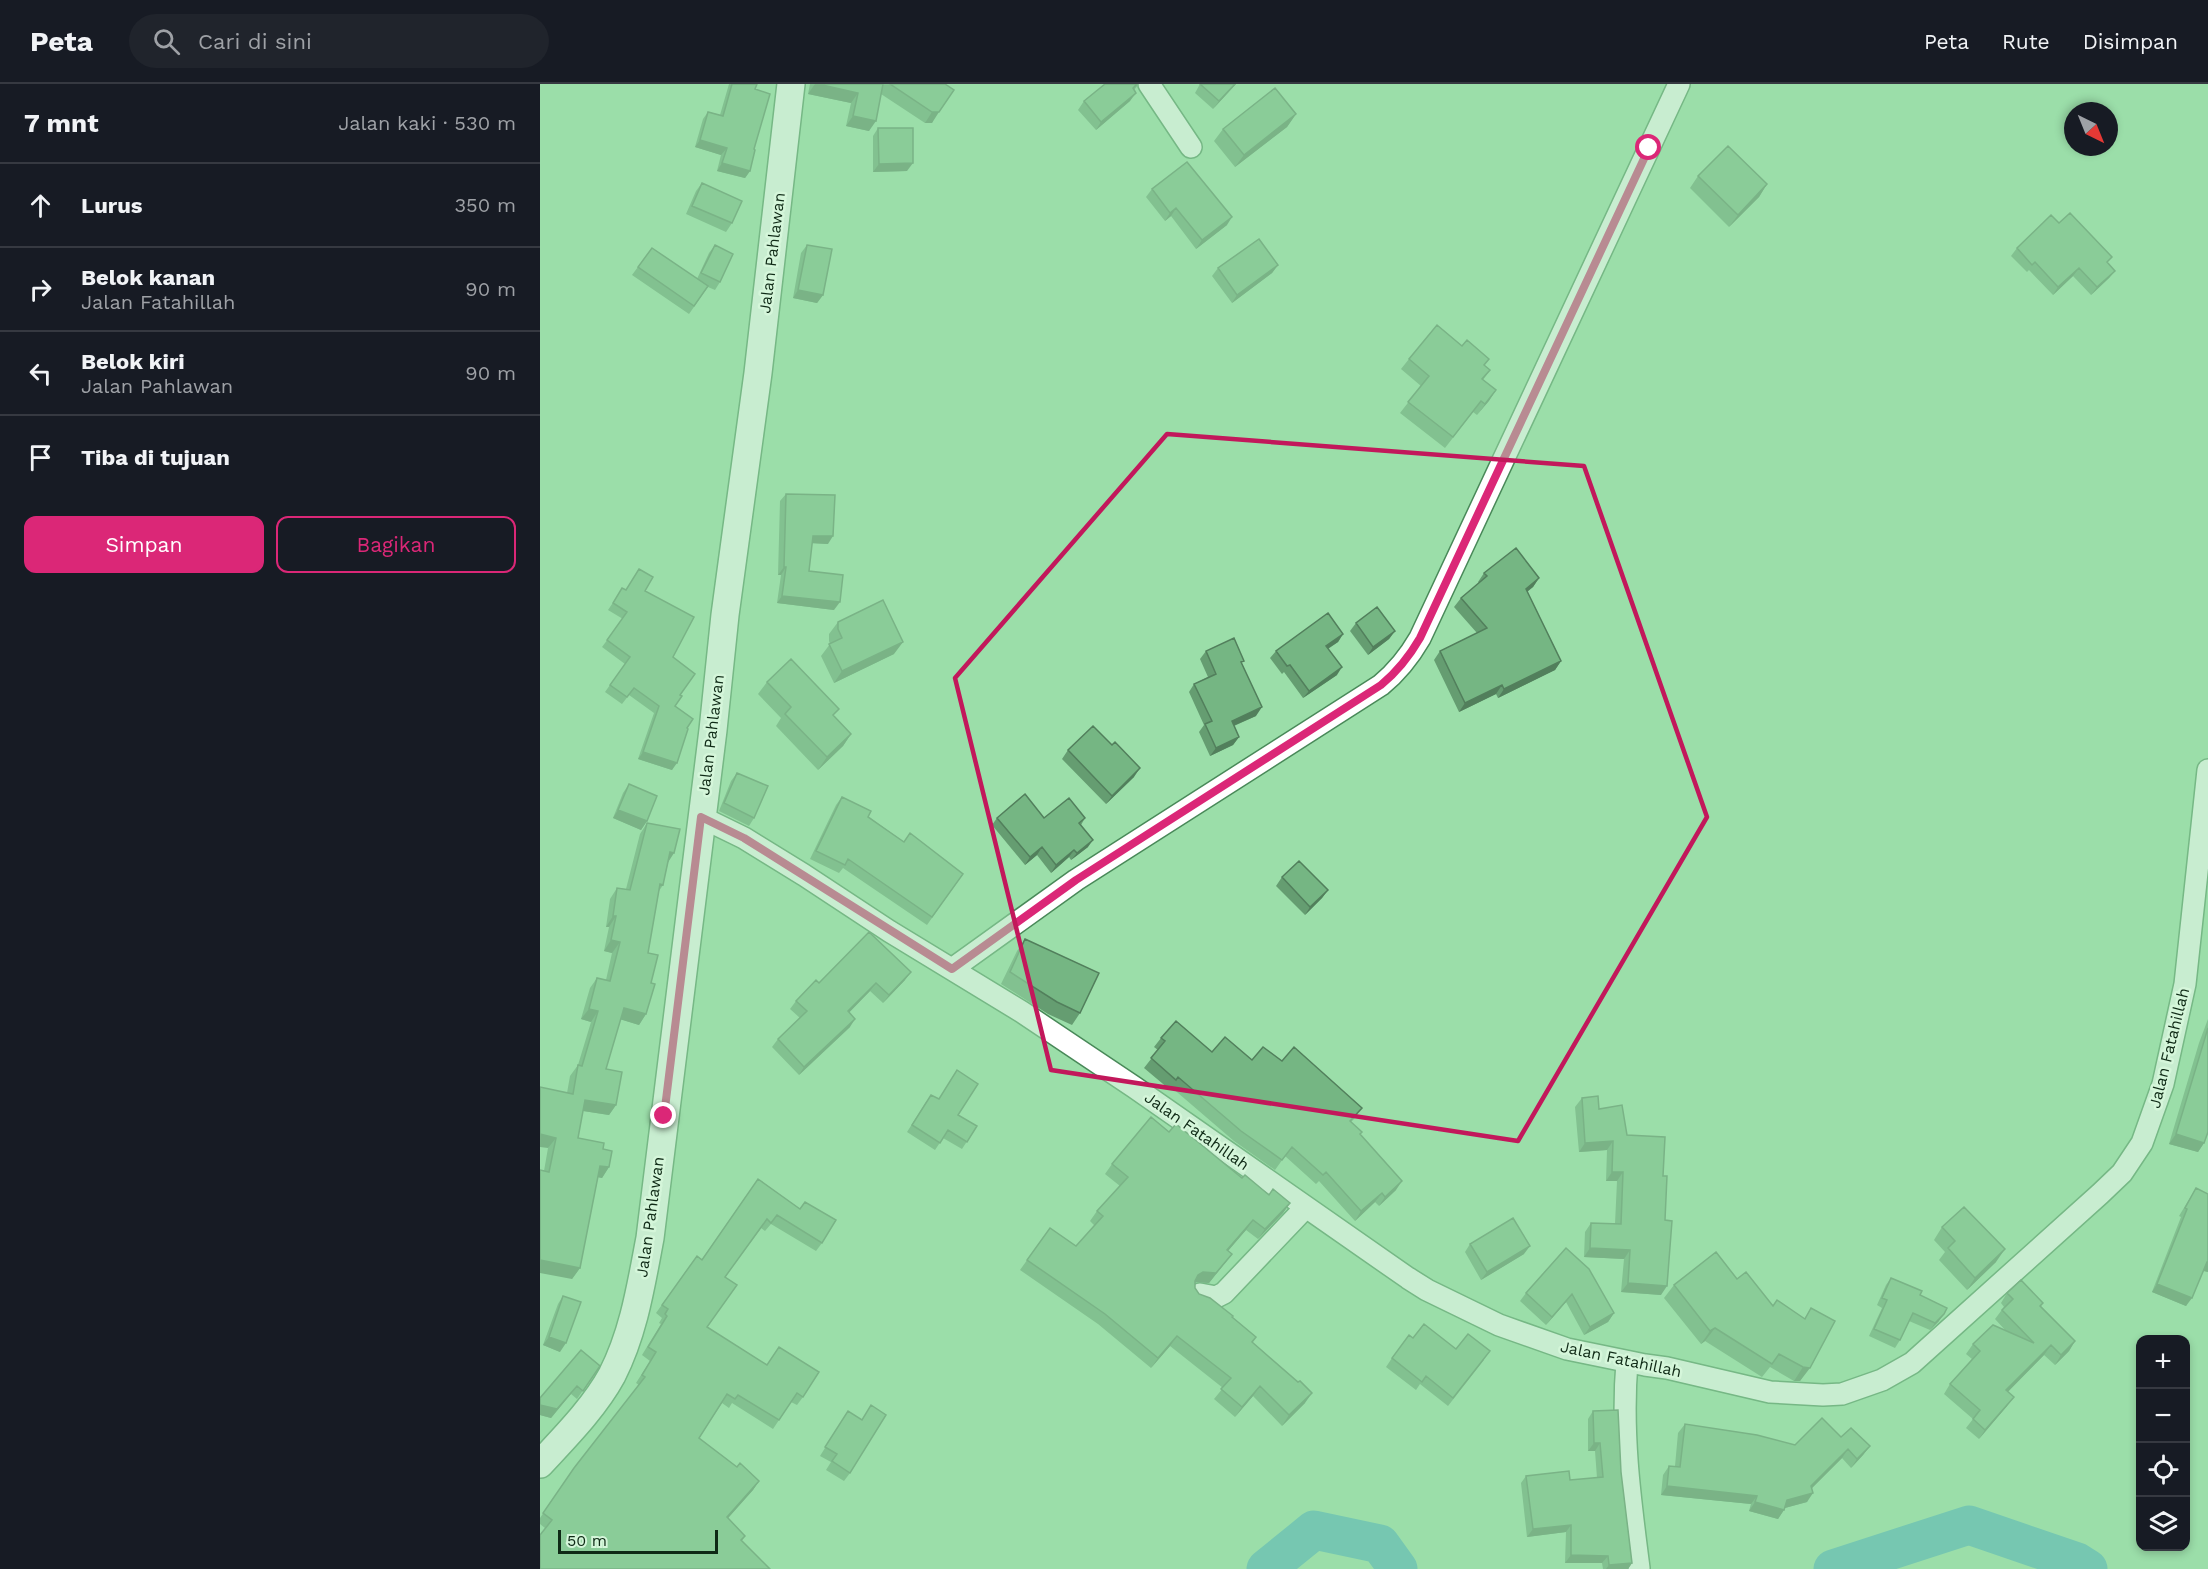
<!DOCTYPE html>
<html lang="id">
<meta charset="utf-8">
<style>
body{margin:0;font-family:"Work Sans",sans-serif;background:#20242c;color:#f1f3f6}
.controls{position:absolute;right:18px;bottom:18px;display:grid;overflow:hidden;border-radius:12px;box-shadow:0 3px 9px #0003}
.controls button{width:54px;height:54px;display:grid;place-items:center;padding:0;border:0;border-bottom:2px solid #363941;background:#171b24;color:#f1f3f6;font:30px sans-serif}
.compass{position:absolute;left:1524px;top:18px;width:54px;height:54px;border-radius:50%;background:#171b24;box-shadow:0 3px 9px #0003;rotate:137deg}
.scale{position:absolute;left:18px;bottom:15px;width:160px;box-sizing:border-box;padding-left:6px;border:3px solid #0f2a16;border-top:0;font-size:16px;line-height:21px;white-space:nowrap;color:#0f2a16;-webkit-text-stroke:4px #d5f6da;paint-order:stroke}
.stop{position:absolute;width:18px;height:18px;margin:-14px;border:4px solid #db2777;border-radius:50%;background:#fff}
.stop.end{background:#db2777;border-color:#fff;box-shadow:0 2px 6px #0008}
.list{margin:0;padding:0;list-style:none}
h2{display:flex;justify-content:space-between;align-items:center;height:78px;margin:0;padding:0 24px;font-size:26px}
h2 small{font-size:20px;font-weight:400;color:#9ea1a6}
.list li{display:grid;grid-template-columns:39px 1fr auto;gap:18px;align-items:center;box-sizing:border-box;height:84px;padding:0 24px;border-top:2px solid #363941}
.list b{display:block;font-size:22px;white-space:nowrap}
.list p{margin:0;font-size:20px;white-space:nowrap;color:#9ea1a6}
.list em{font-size:20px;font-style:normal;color:#9ea1a6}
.actions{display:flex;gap:12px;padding:18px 24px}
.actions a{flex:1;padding:14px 0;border:2px solid #db2777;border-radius:12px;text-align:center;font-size:21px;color:#db2777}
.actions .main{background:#db2777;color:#fff}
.icon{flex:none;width:33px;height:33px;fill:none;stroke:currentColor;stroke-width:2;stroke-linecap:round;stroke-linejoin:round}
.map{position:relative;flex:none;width:1668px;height:1485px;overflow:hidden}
header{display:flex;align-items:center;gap:36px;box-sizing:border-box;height:84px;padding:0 30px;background:#171b24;border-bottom:2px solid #363941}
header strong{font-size:28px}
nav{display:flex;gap:33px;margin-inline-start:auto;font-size:21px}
.search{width:420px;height:54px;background:#20242c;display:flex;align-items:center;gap:15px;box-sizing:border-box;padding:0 21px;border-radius:33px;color:#9ea1a6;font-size:22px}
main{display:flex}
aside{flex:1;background:#171b24}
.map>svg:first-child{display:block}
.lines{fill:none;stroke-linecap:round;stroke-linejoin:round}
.river{stroke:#49abbb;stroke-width:39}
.minor-casing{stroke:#498959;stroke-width:24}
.tertiary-casing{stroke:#498959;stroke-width:30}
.minor{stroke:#fff;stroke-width:21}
.tertiary{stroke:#fff;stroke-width:27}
.wall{fill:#659d71}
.shaded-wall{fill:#527f5c}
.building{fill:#75b683;stroke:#527f5c;stroke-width:1.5}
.route{stroke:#db2777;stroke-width:8}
.marked{fill:none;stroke:#c2185b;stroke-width:4.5;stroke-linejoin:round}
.labels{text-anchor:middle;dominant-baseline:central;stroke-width:5;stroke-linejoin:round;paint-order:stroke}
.street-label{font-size:16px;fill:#0f2a16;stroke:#d5f6da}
</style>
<header>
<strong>Peta</strong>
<div class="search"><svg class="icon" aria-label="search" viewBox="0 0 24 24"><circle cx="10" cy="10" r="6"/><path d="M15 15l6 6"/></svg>Cari di sini</div>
<nav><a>Peta</a><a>Rute</a><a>Disimpan</a></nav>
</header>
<main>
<aside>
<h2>7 mnt<small>Jalan kaki · 530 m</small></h2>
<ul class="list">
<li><svg class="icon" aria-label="ahead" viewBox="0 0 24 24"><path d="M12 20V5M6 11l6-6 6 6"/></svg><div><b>Lurus</b></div><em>350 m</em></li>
<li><svg class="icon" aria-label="right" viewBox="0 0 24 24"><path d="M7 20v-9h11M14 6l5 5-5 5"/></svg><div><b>Belok kanan</b><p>Jalan Fatahillah</p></div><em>90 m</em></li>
<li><svg class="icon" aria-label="left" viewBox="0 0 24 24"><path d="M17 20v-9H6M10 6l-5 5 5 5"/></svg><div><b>Belok kiri</b><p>Jalan Pahlawan</p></div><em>90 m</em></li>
<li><svg class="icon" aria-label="arrive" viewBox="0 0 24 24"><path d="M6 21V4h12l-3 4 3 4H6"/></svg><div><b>Tiba di tujuan</b></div></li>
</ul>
<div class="actions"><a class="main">Simpan</a><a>Bagikan</a></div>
</aside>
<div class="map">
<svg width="1668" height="1485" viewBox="0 0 1668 1485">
<rect width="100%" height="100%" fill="#9bdea9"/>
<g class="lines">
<!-- river -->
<path class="river" d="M726 1485 774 1446 840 1460 858 1485
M1293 1485 1429 1441 1537 1478 1548 1485"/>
<defs>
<path id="minor" d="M609 0 651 63
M161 733 204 754 264 791 349 847 482 928 594 1003 868 1194 887 1206 959 1241 1027 1265 1105 1281 1127 1284 1230 1308 1283 1311 1302 1310 1342 1296 1372 1279 1560 1110 1582 1089 1602 1059 1623 1000 1645 900 1668 686
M412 885 536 796 841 601C858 587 869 573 880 554L1139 0
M660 1210 676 1213 684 1209 765 1124
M1087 1278C1081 1347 1090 1415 1099 1484"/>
<path id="tertiary" d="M0 1380C25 1353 54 1324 72 1291 94 1248 101 1201 110 1154L173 646 185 531 218 289 251 0"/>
</defs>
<!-- minor casing -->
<use href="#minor" class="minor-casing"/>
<!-- tertiary casing -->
<use href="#tertiary" class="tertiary-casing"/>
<!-- minor -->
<use href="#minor" class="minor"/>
<!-- tertiary -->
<use href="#tertiary" class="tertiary"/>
</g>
<!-- wall -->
<path class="wall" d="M189 0H217L215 5 214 65 210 87 205 94 177 87 181 71 155 63 163 35 168 28 180 31Z
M270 0H405L392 39H385L341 10 329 47 306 42 311 19 268 10Z
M565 0H599L594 6 590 17 556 46 538 26 544 17Z
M660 0H696L673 25 655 9Z
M756 30 747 43 695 83 674 57 683 45Z
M338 44 367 87 333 88V52Z
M1158 92 1227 100 1219 113 1189 143 1150 104Z
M162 99 192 139 186 148 146 130 156 107Z
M612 105 687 141 656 165 631 132 625 137 606 113Z
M1519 139 1568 179 1575 187 1569 194 1551 211 1533 192 1513 211 1489 186 1487 188 1471 172 1477 164Z
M175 161 180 198 175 206 168 203 149 230 92 191 112 164 157 195 169 169Z
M267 161 283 211 277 219 253 214 261 169Z
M738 181 732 189 692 219 672 192 678 184Z
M869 275 945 282 950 286 943 296 956 306 937 331 933 328 905 364 860 329 881 302 861 285Z
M246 410 288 460 272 459 269 487 294 526 237 519 241 491H238L240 417Z
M99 485 105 507 133 573 140 611 135 622 147 644 132 686 98 675 114 629 89 611 82 620 65 608 85 580 62 563 83 535 68 526 78 511 86 506Z
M944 489 999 494 993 503 987 508 1021 577 1015 586 958 614 956 610 919 628 894 576 900 567 937 549 914 523 921 514 939 499 938 498Z
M298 538 354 570 294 599 281 572 290 560 289 557V550Z
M816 539 855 547 849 555 828 571 810 547Z
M803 550 798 558 788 565 797 591 763 614 744 588 742 590 730 574 736 567Z
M666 567 702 580 716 632 694 642 699 653 693 661 670 672 659 648 664 641 649 608 654 600 668 593 660 575Z
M227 598 311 650 303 662 278 686 236 642 241 634 218 610Z
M528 666 594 693 566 720 522 675Z
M197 689 214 734 209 742 179 727 191 697Z
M89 700 107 737 101 746 73 734 83 709Z
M302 713 364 758 423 790 387 841 303 784 299 789 270 775 296 721Z
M457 734H545L541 741 548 763 531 776 529 773 511 789 497 771 485 781 452 741Z
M107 739 128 779 123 801 119 807 108 869 111 899 106 930 99 941 80 935 66 985 76 1021 69 1031 43 1027 38 1054 63 1065 69 1083 62 1094 58 1093 40 1184 32 1195 4 1087 8 1064 27 1009 30 992 38 981 51 938 41 935 50 904 57 894 66 896 72 869 64 867 69 843H66L70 815 77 804 86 805 100 750Z
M742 793 788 806 782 814 765 831 736 802Z
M485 855 540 929 532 941 508 930 461 900 477 867Z
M365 896 343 919 330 907 309 928 310 943 259 991 232 963 238 955 260 934 250 925 256 917 279 899Z
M1668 935V1048L1664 1059 1658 1068 1629 1060 1659 959Z
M621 954 672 968 712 976 815 1034 811 1038 820 1051 856 1106 839 1122 835 1118 815 1137 779 1097 776 1100 745 1072 735 1086 694 1057 631 1003 629 1005 604 984 618 966 614 963Z
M1042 1014 1059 1025 1087 1051 1123 1092 1121 1211 1081 1208 1084 1175 1044 1173 1045 1148 1051 1139 1075 1140 1077 1097H1066L1067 1066 1039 1068 1035 1023Z
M386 1018 418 1031 437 1042 422 1065 403 1054 395 1066 367 1048Z
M629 1048 729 1111 750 1119 743 1129 718 1155 706 1146 688 1167 692 1170 669 1199 656 1198 655 1199V1204L659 1210 692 1233 716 1253 712 1259 765 1319 742 1342 713 1312 695 1333 674 1315 683 1304 630 1262 611 1284 558 1240 480 1186 510 1144 536 1162 555 1142 550 1137 557 1127 580 1102 565 1090 572 1080Z
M218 1095 260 1125 265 1118 282 1159 276 1167 231 1140 225 1147 221 1144 185 1193 167 1243 227 1281 239 1263 263 1313 257 1321 251 1318 233 1345 192 1319 189 1324 182 1319 159 1354 197 1383 219 1397 213 1406 188 1434 205 1452 202 1457 5 1444 0 1440V1434L34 1384 99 1301 96 1299 110 1277 102 1271 121 1240 119 1239 122 1234 116 1229 157 1172 162 1175Z
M1656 1104 1668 1188 1663 1187 1646 1222 1612 1208 1641 1133 1639 1132Z
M1402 1143 1456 1178 1427 1206 1399 1176 1405 1168 1394 1156Z
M930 1160 984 1170 941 1196 925 1168Z
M1026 1164 1074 1229 1068 1238 1044 1251 1026 1218 1006 1241 980 1217 986 1209Z
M1351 1194 1380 1211 1399 1237 1390 1246 1369 1237 1360 1256 1355 1264 1329 1252 1342 1224 1337 1221 1346 1201Z
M1197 1195 1233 1222 1264 1235 1271 1224 1295 1237 1260 1297H1254L1230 1283 1222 1293 1165 1257 1161 1260 1124 1214 1134 1201Z
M1467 1209 1503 1219 1501 1222 1535 1257 1529 1267 1515 1281 1504 1271 1468 1307 1467 1322 1439 1355 1426 1344 1433 1335 1404 1310 1410 1300 1432 1275 1426 1270 1433 1260 1466 1247 1455 1235 1464 1223 1461 1219Z
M23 1212 20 1268 3 1261 18 1220Z
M873 1254 916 1265 944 1276 908 1322 880 1300 876 1306 846 1283 852 1274Z
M60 1282 37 1315 31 1310 11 1334 0 1331V1314Z
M1053 1327 1081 1388 1092 1479 1088 1485H1063L1062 1479H1025L1026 1448 987 1453 981 1399 986 1392 1030 1396 1057 1394 1055 1367H1048V1335Z
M303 1335 310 1389 304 1397 286 1386 291 1378 280 1372Z
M1145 1340 1255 1361 1301 1353 1330 1362 1323 1371 1311 1384 1302 1374 1272 1404 1267 1418 1245 1424 1238 1435 1209 1427 1211 1420 1121 1411 1123 1391 1129 1382H1135L1138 1349Z"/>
<!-- shaded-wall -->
<path class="shaded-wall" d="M275 0H278L318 9 311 19 268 10Z
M695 0H696L673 25 679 17Z
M596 9 590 17 556 46 561 38Z
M392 28H399L392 39H385Z
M756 30 747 43 695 83 704 71Z
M313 32 336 37 329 47 306 42Z
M160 56 187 64 181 71 155 63Z
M182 79 210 87 205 94 177 87Z
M373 79 367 87 333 88 339 80Z
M1227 100 1219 113 1189 143 1198 131Z
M636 124 631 132 625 137 630 129Z
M692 133 687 141 656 165 662 156Z
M738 181 732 189 692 219 697 211Z
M1539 184 1533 192 1513 211 1518 203Z
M1575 187 1569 194 1551 211 1557 203Z
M258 206 283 211 277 219 253 214Z
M956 306 949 317 937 331 945 320Z
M273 452H293L288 460 268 459Z
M244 483H246L241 491H238Z
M999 494 993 503 979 514 986 505Z
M242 512 300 518 294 526 237 519Z
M855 547 849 555 828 571 833 563Z
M803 550 798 558 781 569 786 562Z
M363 558 354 570 294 599 302 587Z
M1021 577 1015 586 958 614 964 605Z
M802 583 797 591 763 614 769 607Z
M962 601 956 610 919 628 925 619Z
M722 623 716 632 686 645 692 637Z
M311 650 303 662 278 686 287 673Z
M699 653 693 661 670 672 676 664Z
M103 668 137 679 132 686 98 675Z
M600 684 594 693 566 720 572 712Z
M78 726 107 737 101 746 73 734Z
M553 756 548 763 531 776 537 769Z
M502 763 497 771 485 781 490 773Z
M534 766 529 773 511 789 516 781Z
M130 768 134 769 127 780Z
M788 806 782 814 765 831 770 823Z
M73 832H76L69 843H66Z
M71 856 80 858 72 869 64 867Z
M371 888 365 896 343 919 349 911Z
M336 899 330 907 302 936 308 927Z
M84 924 106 930 99 941 76 934Z
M49 925 58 927 51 938 41 935Z
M315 935 310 943 259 991 264 983Z
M45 1016 76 1021 69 1031 37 1026Z
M0 1050 16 1054 8 1064 0 1063Z
M1636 1050 1664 1059 1658 1068 1629 1060Z
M1073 1057 1067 1066 1039 1068 1045 1059Z
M60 1082 69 1083 62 1094 52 1092Z
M1072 1088H1083L1077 1097H1066Z
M862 1097 856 1106 839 1122 845 1113Z
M842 1109 835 1118 815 1137 821 1127Z
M750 1119 743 1129 718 1155 725 1145Z
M713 1136 706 1146 680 1176 687 1166Z
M990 1162 984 1170 941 1196 947 1188Z
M1050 1164 1090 1166 1084 1175 1044 1173Z
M1465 1165 1456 1178 1427 1206 1435 1194Z
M692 1170 669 1199 656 1198 651 1201 658 1191Z
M0 1176 40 1184 32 1195 0 1189Z
M1667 1178H1668V1188L1661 1186Z
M1088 1199 1127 1202 1121 1211 1081 1208Z
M1617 1200 1652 1214 1646 1222 1612 1208Z
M1032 1210 1026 1218 1006 1241 1012 1233Z
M1074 1229 1068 1238 1044 1251 1050 1243Z
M1404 1230 1399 1237 1390 1246 1395 1239Z
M1175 1244 1165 1257 1161 1260 1170 1247Z
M637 1252 630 1262 611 1284 618 1274Z
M9 1253 26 1259 20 1268 3 1261Z
M1535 1257 1529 1267 1515 1281 1521 1271Z
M1511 1261 1504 1271 1460 1316 1466 1306Z
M1263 1283 1270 1284 1260 1297H1254Z
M37 1302 11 1334 0 1331V1321Z
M720 1302 713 1312 695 1333 702 1323Z
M772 1309 765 1319 742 1342 749 1331Z
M1474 1313 1467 1322 1439 1355 1445 1346Z
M1054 1359H1060L1055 1367H1048Z
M1330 1362 1323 1371 1311 1384 1317 1375Z
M1308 1365 1302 1374 1265 1411 1271 1402Z
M219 1397 213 1406 181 1442 187 1433Z
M1127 1402 1217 1412 1211 1420 1121 1411Z
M1273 1409 1267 1418 1241 1425 1244 1426 1238 1435 1209 1427 1215 1418 1247 1416Z
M1031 1441 1026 1448 987 1453 993 1445Z
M1031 1471 1068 1472 1062 1479H1025Z
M1092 1479 1088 1485H1066L1069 1481Z"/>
<!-- building -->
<path class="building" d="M192 0H217L215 5 230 10 214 65 215 66 210 87 182 79 187 64 160 56 168 28 183 32Z
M278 0H343L336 37 313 32 318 9Z
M350 0H405L414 6 399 28H392Z
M565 0H597L593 4 596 9 561 38 544 17Z
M660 0H695L679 17Z
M735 4 756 30 704 71 683 45Z
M338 44H373V79L339 80Z
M1188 62 1227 100 1198 131 1158 92Z
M647 78 692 133 662 156 636 124 630 129 612 105Z
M162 99 202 117 192 139 152 122Z
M1530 129 1572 173 1567 178 1575 187 1557 203 1539 184 1518 203 1495 178 1492 181 1477 164 1511 131 1519 139Z
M719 155 738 181 697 211 678 184Z
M175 161 193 170 180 198 161 189Z
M267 161 292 165 283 211 258 206Z
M112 164 168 202 154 222 98 183Z
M897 241 922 262 927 256 949 275 944 281 950 286 942 295 956 306 945 320 941 317 913 353 868 318 889 292 869 275Z
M246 410 295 411 293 452H273L269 487 303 491 300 518 242 512 246 483H244Z
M976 464 999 494 986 505 1021 577 964 605 962 601 925 619 900 567 947 544 921 514 947 492 944 489Z
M99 485 113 493 105 507 154 533 133 573 155 590 140 611 142 612 135 622 153 635 147 644 148 645 137 679 103 668 119 622 94 604 87 613 70 601 90 573 67 556 87 528 73 519 82 504 86 506Z
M343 516 363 558 302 587 289 560 302 554 298 545V538Z
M837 523 855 547 833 563 816 539Z
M788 529 803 550 786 562 802 583 769 607 750 581 747 582 736 567Z
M694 554 704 577 701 578 722 623 692 637 699 653 676 664 665 640 672 637 654 600 676 590 666 567Z
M251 575 299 625 293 631 311 650 287 673 245 630 251 623 227 598Z
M553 642 572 661 575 658 600 684 572 712 528 666Z
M197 689 228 702 214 734 184 719Z
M89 700 117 712 107 737 78 726Z
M485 710 504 734 529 714 545 734 539 739 553 756 537 769 534 766 516 781 502 763 490 773 457 734Z
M302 713 331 727 328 733 364 758 370 749 423 790 392 833 308 775 305 781 276 767Z
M107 739 140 745 134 769 130 768 123 801 120 800 108 869 118 871 111 899 115 900 106 930 84 924 66 985 82 988 76 1021 45 1016 38 1054 64 1059 63 1065 72 1067 69 1083 60 1082 40 1184 0 1176V1086L9 1088 16 1054 0 1050V1003L33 1010 38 981 42 982 58 927 49 925 57 894 70 897 80 858 71 856 76 832H73L77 804 90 806Z
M759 777 788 806 770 823 742 793Z
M329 848 371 888 349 911 336 899 308 927 315 935 264 983 238 955 267 927 256 917 276 896 279 899Z
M485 855 559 889 540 929 517 918 470 888Z
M636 937 672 968 685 953 712 976 723 963 742 977 754 963 822 1024 810 1037 822 1048 820 1050 862 1097 845 1113 842 1109 821 1127 786 1088 783 1091 752 1063 742 1076 701 1047 638 993 636 996 611 974 625 957 621 954Z
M1668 944V1048L1664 1059 1636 1050Z
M417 986 438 1000 418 1031 437 1042 427 1058 408 1046 400 1059 372 1041 391 1011 399 1015Z
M1058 1012 1059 1025 1082 1021 1087 1051 1125 1053 1123 1092H1127L1125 1136 1132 1137 1127 1202 1088 1199 1090 1166 1050 1164 1051 1139 1081 1140 1083 1088H1072L1073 1057 1045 1059 1042 1014Z
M611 1033 629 1048 636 1040 702 1094 705 1091 729 1111 733 1105 750 1119 725 1145 713 1136 687 1166 692 1170 676 1189 663 1188 658 1191 655 1197V1204L659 1210 670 1214 693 1232 692 1233 716 1253 712 1258 758 1298 760 1297 772 1309 749 1331 720 1302 702 1323 681 1305 691 1294 637 1252 618 1274 565 1230 487 1176 510 1144 536 1162 563 1132 557 1127 588 1093 572 1080Z
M218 1095 260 1125 265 1118 296 1136 282 1159 237 1131 231 1139 227 1135 185 1193 197 1201 167 1243 227 1281 239 1263 279 1288 263 1313 257 1309 239 1336 198 1311 195 1315 187 1310 159 1354 197 1383 200 1379 219 1397 187 1433 205 1452 201 1456 230 1485H0V1451L12 1436 3 1429 34 1384 105 1293 102 1291 116 1268 108 1263 127 1232 125 1230 128 1225 122 1221 157 1172 162 1176Z
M1656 1104 1668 1110V1178H1667L1652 1214 1617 1200 1647 1125 1645 1124Z
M1424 1123 1465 1165 1435 1194 1408 1164 1415 1157 1402 1143Z
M973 1134 990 1162 947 1188 930 1160Z
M1026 1164 1049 1185 1074 1229 1050 1243 1032 1210 1012 1233 986 1209Z
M1176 1168 1197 1195 1206 1188 1233 1222 1237 1216 1265 1235 1271 1224 1295 1237 1270 1284 1263 1283 1239 1270 1232 1280 1175 1244 1170 1247 1134 1201Z
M1351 1194 1382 1207 1380 1211 1407 1224 1404 1230 1395 1239 1373 1229 1360 1256 1334 1245 1347 1216 1342 1214Z
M1481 1196 1503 1219 1500 1222 1535 1257 1521 1271 1511 1261 1466 1306 1474 1313 1445 1346 1433 1335 1440 1326 1410 1300 1440 1267 1433 1260 1453 1241 1494 1259 1462 1226 1473 1215 1467 1209Z
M23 1212 41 1218 26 1259 9 1253Z
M884 1240 916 1265 928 1250 950 1267 913 1314 886 1292 882 1298 852 1274 869 1251 873 1254Z
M41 1266 60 1282 43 1307 37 1302 17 1325 0 1321V1314Z
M331 1321 346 1331 310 1389 292 1377 297 1370 285 1363 308 1327 322 1336Z
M1078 1326 1081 1388 1092 1479 1069 1481 1068 1472 1031 1471V1441L993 1445 986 1392 1029 1387 1030 1396 1063 1393 1060 1359H1054L1053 1327Z
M1282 1334 1301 1353 1311 1344 1330 1362 1317 1375 1308 1365 1271 1402 1273 1409 1247 1416 1244 1426 1215 1418 1217 1412 1127 1402 1129 1382 1140 1383 1145 1340 1217 1351 1255 1361Z"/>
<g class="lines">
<!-- route -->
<path class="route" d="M124 1032 161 733 204 754 412 885 536 796 841 601C858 587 869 573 880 554L1109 64"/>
</g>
<!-- marked area -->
<path d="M0 0H1668V1485H0ZM627 350 1044 382 1167 733 978 1057 511 986 415 594Z" fill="#9bdea9" fill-opacity=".55" fill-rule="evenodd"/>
<path class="marked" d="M627 350 1044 382 1167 733 978 1057 511 986 415 594Z"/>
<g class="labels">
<!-- street labels -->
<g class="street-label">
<text transform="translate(232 169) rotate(-83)">Jalan Pahlawan</text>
<text transform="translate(171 651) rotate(-83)">Jalan Pahlawan</text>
<text transform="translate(1629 964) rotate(-76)">Jalan Fatahillah</text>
<text transform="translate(657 1047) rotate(35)">Jalan Fatahillah</text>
<text transform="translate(110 1133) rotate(-82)">Jalan Pahlawan</text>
<text transform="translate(1081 1275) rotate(12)">Jalan Fatahillah</text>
</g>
</g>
</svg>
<div class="controls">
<button>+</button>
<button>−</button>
<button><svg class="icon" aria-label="locate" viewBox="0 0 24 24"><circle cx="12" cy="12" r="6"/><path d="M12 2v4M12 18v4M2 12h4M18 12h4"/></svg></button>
<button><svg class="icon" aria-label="layers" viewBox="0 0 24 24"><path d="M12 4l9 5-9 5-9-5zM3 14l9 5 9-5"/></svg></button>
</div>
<svg class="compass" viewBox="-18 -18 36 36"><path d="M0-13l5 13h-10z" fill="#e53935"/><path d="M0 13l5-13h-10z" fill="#9ea1a6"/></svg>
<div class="scale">50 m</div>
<div class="stop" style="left:1109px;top:64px"></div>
<div class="stop end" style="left:124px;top:1032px"></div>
</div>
</main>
